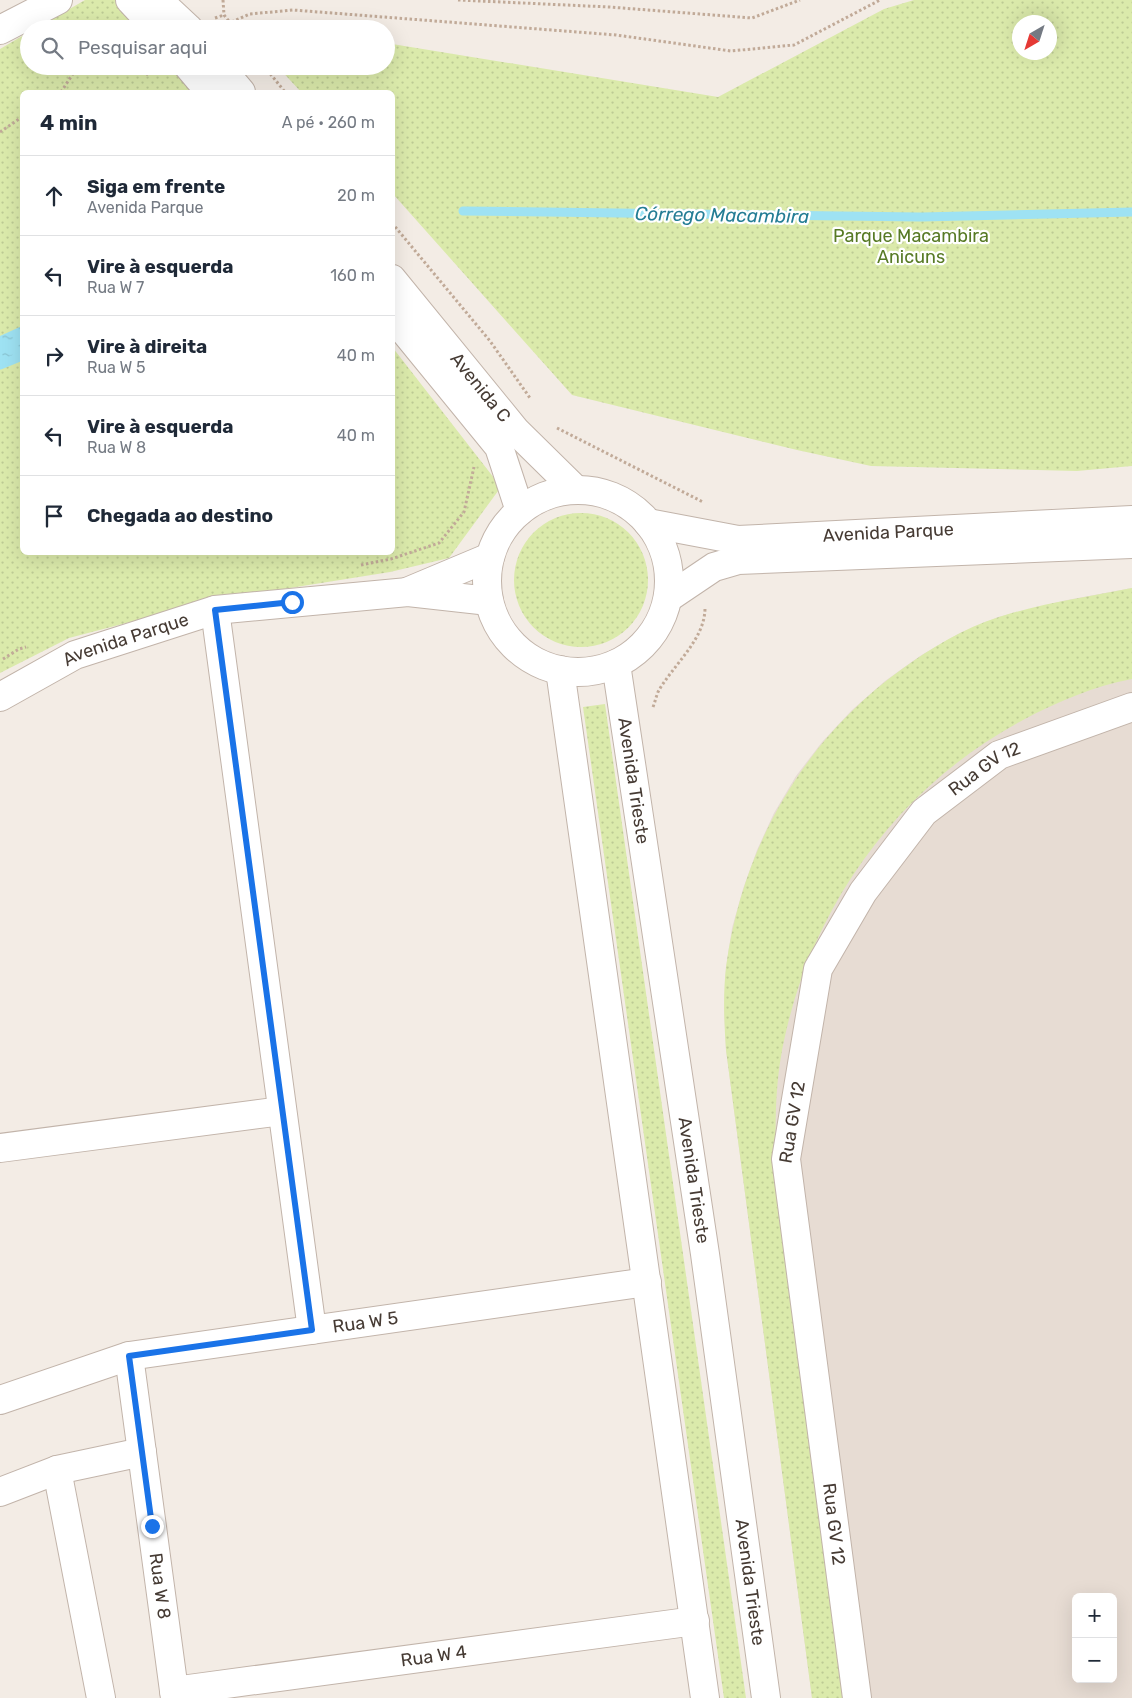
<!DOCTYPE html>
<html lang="pt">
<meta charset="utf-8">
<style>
body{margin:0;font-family:Rubik,sans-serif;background:#f2f2f3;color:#1f2937}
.controls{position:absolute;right:15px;bottom:15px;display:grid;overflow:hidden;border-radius:8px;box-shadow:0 5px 20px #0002}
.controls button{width:45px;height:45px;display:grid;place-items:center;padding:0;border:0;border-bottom:1px solid #e0e1e3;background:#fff;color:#1f2937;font:25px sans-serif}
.compass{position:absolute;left:1012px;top:15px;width:45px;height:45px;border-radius:50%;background:#fff;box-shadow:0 5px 20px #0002;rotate:219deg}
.stop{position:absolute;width:15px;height:15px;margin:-11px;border:4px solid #1a73e8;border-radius:50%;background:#fff}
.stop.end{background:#1a73e8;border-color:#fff;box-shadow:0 1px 5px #0008}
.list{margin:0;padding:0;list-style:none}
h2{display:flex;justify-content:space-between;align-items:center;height:65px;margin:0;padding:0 20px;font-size:21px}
h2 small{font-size:16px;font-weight:400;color:#747a83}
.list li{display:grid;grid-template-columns:32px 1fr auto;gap:15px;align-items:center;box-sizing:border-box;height:80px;padding:0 20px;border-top:1px solid #e0e1e3}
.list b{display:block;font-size:19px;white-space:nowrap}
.list p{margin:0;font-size:16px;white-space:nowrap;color:#747a83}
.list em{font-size:16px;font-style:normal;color:#747a83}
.icon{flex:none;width:28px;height:28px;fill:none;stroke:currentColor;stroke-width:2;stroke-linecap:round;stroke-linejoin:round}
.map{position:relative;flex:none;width:1132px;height:1698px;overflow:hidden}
.search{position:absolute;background:#fff;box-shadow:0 5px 20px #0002;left:20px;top:20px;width:375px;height:55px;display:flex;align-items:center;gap:12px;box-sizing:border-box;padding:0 18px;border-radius:28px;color:#747a83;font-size:19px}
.panel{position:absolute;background:#fff;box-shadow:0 5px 20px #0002;left:20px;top:90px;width:375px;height:465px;border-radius:8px}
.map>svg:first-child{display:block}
.residential{fill:#e7dcd3;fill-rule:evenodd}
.green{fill:url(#green-dots);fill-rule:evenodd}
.water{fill:url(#water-ripples)}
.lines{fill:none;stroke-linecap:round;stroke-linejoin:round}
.stream{stroke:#9ee2f3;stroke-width:9}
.minor-casing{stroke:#c2b4aa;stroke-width:30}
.path{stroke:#c1aa98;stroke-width:3;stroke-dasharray:2.5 2.5;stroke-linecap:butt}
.minor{stroke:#fff;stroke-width:28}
.route{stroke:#1a73e8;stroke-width:6}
.labels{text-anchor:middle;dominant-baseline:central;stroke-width:4.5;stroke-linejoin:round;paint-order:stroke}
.park-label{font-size:18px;fill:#577a25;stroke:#fff}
.street-label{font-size:18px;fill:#463b34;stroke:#fff}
.water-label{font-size:19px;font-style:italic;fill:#247d95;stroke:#fff}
</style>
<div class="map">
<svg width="1132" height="1698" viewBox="0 0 1132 1698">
<defs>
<pattern id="green-dots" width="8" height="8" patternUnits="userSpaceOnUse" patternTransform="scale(1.25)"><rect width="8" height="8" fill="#dbeaab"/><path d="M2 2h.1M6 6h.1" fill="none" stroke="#bdca94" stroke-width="1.8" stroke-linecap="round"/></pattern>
<pattern id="water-ripples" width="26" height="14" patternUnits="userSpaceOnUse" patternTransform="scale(1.25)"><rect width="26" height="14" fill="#9ee2f3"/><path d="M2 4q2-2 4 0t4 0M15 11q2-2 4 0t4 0" fill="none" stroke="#89c3d1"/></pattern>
</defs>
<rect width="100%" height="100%" fill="#f3ece5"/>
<!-- residential -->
<path class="residential" d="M1132 588V1698H812L726 1050 724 1009 726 968 732 928 743 889 757 850 774 813 796 776 822 742 852 710 885 681 920 656 958 634 998 617 1067 600ZM1076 1597H1113V1679H1076Z"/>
<!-- green -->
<path class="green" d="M85 0H120L142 29H35Z
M914 0H1132V466L1077 471 871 466 797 450 572 395 393 194 392 92H301L277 66H386V43L718 97 884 9ZM1020 22H1050V52H1020Z
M29 32V66H172L192 92H22V552H392L393 348 501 487 449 558 390 572 214 600 69 638 0 673V49Z
M514 580a67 67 0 1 1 134 0a67 67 0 1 1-134 0Z
M1132 588V679C1094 686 1057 702 1023 720 900 786 815 901 785 1036 775 1079 775 1121 776 1164L846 1698H812L726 1050C724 1022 723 994 726 967 742 847 804 739 902 669 931 648 964 628 999 617 1042 603 1088 597 1132 588Z
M605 704 746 1698H724L583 707Z"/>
<!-- water -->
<path class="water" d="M22 326V356L0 365V336Z"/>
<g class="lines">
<!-- stream -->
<path class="stream" d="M463 211 921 217 1132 212
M0 365 22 356"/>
<defs>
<g id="minor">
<path d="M130 0 157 29"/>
<path d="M158 0 189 29"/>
<path d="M0 30 58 0"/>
<path d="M188 66 210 92"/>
<path d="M219 66 241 92"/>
<path id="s1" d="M392 279 516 431 576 490"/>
<path d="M392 316 499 447 520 511"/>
<circle cx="578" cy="581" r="91"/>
<path id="s2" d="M648 523 738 540 1132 520"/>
<path d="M409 591 490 557"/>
<path d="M668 598 714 567 738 560 1132 544"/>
<path d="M215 610 312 1330"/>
<path id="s3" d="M616 664 705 1254 766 1698"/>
<path d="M560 670 705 1698"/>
<path id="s4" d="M0 697 75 655 215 610 408 592 489 601"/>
<path d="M0 1148 282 1111"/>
<path id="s5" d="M129 1356 175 1698"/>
<path id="s6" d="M0 1400 129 1356 647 1282"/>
<path d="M57 1470 101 1698"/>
<path d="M0 1492 57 1470 142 1452"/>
<path id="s7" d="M174 1691 695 1621"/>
<path id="s8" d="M857 1698 786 1159 818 969 863 892 924 812 999 755 1132 707"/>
</g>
</defs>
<!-- minor casing -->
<use href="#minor" class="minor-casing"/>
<!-- path -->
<path class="path" d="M223 0 224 15 235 29
M458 0 609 7 752 18 800 0
M215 18 224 15
M218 28 250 14 293 10 616 35 731 51 794 45 880 0
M264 66 285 92
M146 75 156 66
M61 92 78 66
M0 132 22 117
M392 223 490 341 530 398
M557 428 703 502
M361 565 391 559 439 543 464 512 474 467
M3 659 19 649 26 647
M653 707C655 702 656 697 658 692 672 666 705 640 705 608"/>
<!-- minor -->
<use href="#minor" class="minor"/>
</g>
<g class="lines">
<!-- route -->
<path class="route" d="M152 1526 129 1356 312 1330 215 610 292 602"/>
</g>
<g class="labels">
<!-- park labels -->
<g class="park-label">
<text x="911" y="236">Parque Macambira<tspan x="911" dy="21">Anicuns</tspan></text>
</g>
<!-- street labels -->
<g class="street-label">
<text stroke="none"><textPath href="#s1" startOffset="140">Avenida C</textPath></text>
<text stroke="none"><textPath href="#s2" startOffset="242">Avenida Parque</textPath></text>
<text stroke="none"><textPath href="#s4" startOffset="139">Avenida Parque</textPath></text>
<text stroke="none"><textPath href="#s8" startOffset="1001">Rua GV 12</textPath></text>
<text stroke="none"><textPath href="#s3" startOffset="118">Avenida Trieste</textPath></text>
<text stroke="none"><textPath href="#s8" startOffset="581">Rua GV 12</textPath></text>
<text stroke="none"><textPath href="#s3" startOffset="522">Avenida Trieste</textPath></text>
<text stroke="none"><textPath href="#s6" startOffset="375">Rua W 5</textPath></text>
<text transform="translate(834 1524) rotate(83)">Rua GV 12</text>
<text stroke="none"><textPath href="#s3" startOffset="928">Avenida Trieste</textPath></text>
<text stroke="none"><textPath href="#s5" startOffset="232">Rua W 8</textPath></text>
<text stroke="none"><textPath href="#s7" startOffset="262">Rua W 4</textPath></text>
</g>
<!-- water labels -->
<g class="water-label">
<text transform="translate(722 215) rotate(1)">Córrego Macambira</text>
</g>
</g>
</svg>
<div class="controls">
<button>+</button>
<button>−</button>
</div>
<svg class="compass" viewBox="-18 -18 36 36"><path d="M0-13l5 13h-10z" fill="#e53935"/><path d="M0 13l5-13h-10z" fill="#747a83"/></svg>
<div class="stop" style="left:292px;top:602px"></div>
<div class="stop end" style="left:152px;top:1526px"></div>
<div class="search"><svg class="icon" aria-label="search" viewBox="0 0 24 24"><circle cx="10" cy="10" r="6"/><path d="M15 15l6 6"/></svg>Pesquisar aqui</div>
<section class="panel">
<h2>4 min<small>A pé · 260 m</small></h2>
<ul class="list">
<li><svg class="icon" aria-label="ahead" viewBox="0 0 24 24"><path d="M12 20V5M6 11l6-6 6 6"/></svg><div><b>Siga em frente</b><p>Avenida Parque</p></div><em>20 m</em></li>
<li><svg class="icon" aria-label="left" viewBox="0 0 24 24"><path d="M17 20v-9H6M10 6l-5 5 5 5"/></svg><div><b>Vire à esquerda</b><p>Rua W 7</p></div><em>160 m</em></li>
<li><svg class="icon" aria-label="right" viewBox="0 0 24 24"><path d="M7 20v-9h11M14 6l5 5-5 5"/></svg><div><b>Vire à direita</b><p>Rua W 5</p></div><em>40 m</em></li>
<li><svg class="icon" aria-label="left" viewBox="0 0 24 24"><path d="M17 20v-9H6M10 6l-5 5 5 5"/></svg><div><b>Vire à esquerda</b><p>Rua W 8</p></div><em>40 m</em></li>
<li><svg class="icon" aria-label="arrive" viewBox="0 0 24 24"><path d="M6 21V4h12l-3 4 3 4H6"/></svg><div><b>Chegada ao destino</b></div></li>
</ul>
</section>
</div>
